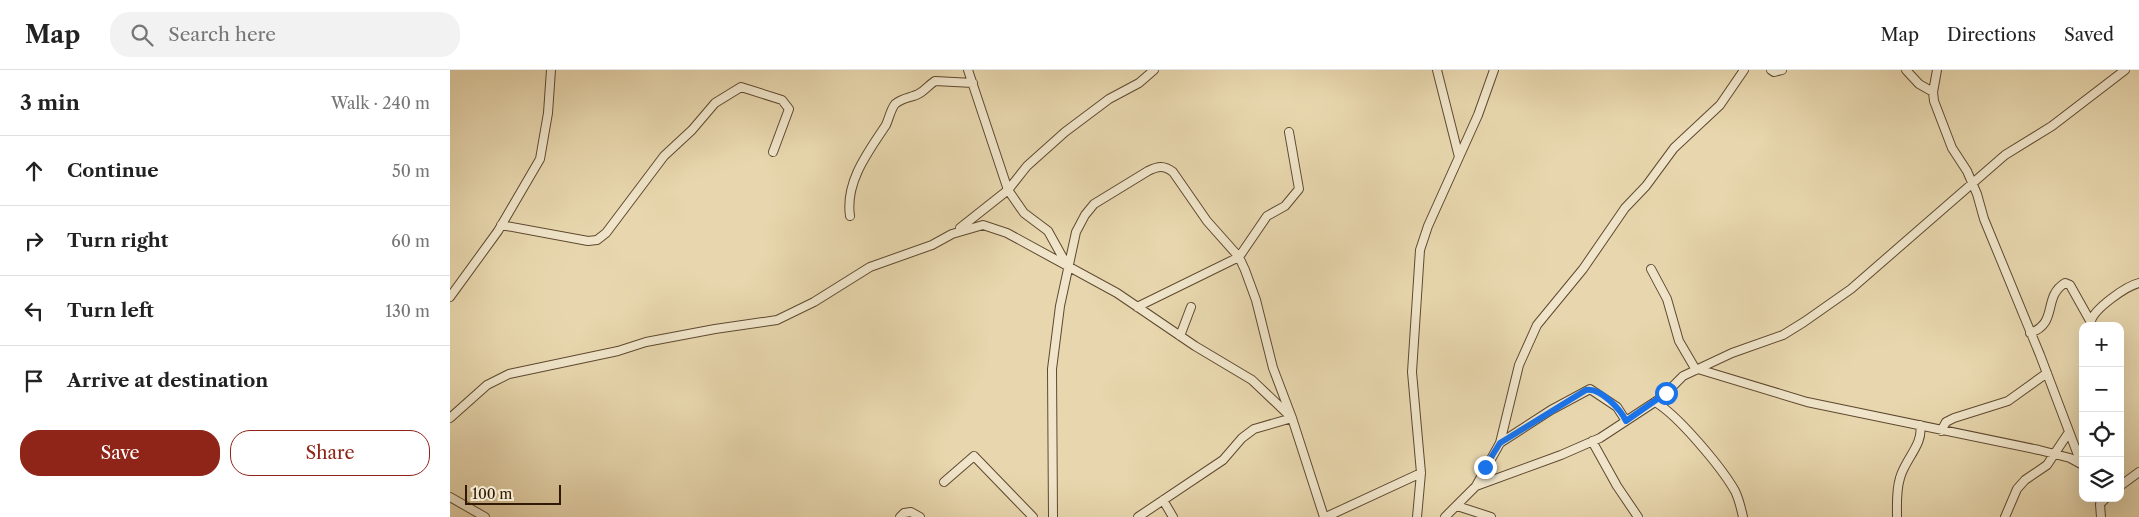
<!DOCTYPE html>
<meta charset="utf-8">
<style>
body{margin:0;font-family:"Libre Caslon Text",serif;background:#f2f2f2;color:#222}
.controls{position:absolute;right:15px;bottom:15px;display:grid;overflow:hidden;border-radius:10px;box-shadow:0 5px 20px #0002}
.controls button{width:45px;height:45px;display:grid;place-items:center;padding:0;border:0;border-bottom:1px solid #e0e0e0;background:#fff;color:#222;font:25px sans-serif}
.scale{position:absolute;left:15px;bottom:12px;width:96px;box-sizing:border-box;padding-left:5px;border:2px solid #301a05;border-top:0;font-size:14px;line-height:18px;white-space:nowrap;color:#301a05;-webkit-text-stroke:4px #f0e5ca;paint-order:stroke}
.stop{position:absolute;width:15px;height:15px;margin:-11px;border:4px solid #1a73e8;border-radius:50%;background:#fff}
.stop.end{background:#1a73e8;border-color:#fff;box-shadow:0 1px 5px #0008}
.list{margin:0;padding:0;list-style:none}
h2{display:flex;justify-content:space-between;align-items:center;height:65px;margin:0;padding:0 20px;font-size:21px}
h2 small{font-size:16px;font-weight:400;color:#767676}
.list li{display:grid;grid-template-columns:32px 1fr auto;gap:15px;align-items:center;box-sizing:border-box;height:70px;padding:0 20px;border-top:1px solid #e0e0e0}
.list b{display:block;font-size:19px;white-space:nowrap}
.list em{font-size:16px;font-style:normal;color:#767676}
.actions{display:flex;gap:10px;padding:15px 20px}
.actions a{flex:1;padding:11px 0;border:1px solid #8f2418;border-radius:20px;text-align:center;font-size:18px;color:#8f2418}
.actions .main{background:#8f2418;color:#fff}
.icon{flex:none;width:28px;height:28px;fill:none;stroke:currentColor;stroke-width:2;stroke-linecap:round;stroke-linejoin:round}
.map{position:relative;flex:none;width:1689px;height:447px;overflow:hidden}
header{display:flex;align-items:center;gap:30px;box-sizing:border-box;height:70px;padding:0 25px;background:#fff;border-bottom:1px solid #e0e0e0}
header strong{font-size:24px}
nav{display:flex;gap:28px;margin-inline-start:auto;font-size:18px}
.search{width:350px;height:45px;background:#f2f2f2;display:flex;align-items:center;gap:12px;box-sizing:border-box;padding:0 18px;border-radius:20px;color:#767676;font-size:19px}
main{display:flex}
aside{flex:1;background:#fff}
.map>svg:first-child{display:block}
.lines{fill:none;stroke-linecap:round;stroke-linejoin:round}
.minor-casing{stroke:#5e492f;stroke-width:10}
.minor{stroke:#f0e5ca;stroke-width:8}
.route{stroke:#1a73e8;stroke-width:6}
</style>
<header>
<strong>Map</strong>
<div class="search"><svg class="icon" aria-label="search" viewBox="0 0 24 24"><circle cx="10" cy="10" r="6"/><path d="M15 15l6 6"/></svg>Search here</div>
<nav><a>Map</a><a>Directions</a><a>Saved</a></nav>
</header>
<main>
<aside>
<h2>3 min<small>Walk · 240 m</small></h2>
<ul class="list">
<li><svg class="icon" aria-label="ahead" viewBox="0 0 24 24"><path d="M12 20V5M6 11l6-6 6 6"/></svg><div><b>Continue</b></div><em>50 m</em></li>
<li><svg class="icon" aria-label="right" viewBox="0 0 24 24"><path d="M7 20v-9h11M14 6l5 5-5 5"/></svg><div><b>Turn right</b></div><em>60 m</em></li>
<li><svg class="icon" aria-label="left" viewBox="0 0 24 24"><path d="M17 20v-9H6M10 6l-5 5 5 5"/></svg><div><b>Turn left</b></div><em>130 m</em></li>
<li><svg class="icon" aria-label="arrive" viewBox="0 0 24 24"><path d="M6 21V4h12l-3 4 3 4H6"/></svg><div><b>Arrive at destination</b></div></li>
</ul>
<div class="actions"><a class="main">Save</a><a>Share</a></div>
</aside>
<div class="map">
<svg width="1689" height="447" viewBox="0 0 1689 447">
<rect width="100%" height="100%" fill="#e8d7ae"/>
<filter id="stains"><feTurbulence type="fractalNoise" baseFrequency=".004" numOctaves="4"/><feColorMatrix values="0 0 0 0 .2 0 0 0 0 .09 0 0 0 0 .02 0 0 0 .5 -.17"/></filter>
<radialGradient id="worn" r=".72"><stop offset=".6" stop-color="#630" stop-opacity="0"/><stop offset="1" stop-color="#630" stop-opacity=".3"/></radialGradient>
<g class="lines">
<defs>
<path id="minor" d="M987 0 1009 87
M1321 0 1324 2 1332 0
M1456 0 1469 14 1483 22
M1487 0 1483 22 1484 31 1502 78 1517 101 1527 124 1534 149 1590 285 1631 393
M400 146C395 112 418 82 436 55 439 48 441 39 445 34 453 27 462 28 470 23 475 20 479 15 485 11L523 13
M51 155 138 171 147 170 156 163 214 86 242 60 265 33 291 17 332 30 339 39 323 82
M510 158 558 120 518 0
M618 197 598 161 574 143 558 120 577 96 615 62 659 29 689 13 704 0
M1201 199 1217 229 1229 271 1246 300
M0 227 48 161 90 89 98 43 101 0
M687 237 789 187 817 146 835 136 849 119 839 62
M1641 251C1644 239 1676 216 1689 213
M1580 263C1609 253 1592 227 1615 213L1620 215 1643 256
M730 266 741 237
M1248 299 1357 332 1589 380 1620 388 1631 394
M1205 332C1228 345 1272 398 1285 421 1289 429 1291 438 1293 447
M0 348 37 315 59 304 168 281 196 272 265 259 327 250 364 232 420 197 482 175 502 164 533 155 557 163 667 223 745 276 802 310 842 348
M1491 361 1496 352 1504 348 1558 331 1597 303
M1142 371 1167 416 1188 447
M1050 373 1101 340 1140 319 1167 337 1176 351
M494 412 524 386 583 447
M1026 416 1111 385 1150 368 1211 328 1233 306 1282 283 1333 265 1354 252 1401 219 1555 85 1602 56 1675 0
M1670 416 1689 402
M0 427 35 447
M713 430 723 447
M1007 436 1041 447
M450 447 454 443 461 442 470 447
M603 447 602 299 610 236 626 162 635 145 644 134 698 101C708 96 714 95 723 102L757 151 789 187 795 200 806 230 823 298 842 348 874 447
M688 447 773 390 792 368 804 359 842 348
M876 447 971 403
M967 447 971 403 962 302 970 180 978 156 1028 45 1044 0
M995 447 1026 416 1050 373 1069 295 1087 255 1133 199 1175 138 1196 116 1224 78 1270 35 1294 0
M1447 447C1447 434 1446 421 1450 408 1455 389 1474 374 1470 355
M1555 447 1567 419 1575 410 1597 395 1619 362
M1651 447 1650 434 1656 428"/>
</defs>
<!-- minor casing -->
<use href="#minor" class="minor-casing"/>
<!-- minor -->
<use href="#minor" class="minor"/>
</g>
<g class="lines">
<!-- route -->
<path class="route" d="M1035 397 1050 373 1136 320C1150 317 1171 340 1176 351L1216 323"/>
</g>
<rect width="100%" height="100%" filter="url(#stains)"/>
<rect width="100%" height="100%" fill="url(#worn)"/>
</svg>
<div class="controls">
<button>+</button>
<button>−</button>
<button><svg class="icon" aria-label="locate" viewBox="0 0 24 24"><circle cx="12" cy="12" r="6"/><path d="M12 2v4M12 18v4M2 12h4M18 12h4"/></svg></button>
<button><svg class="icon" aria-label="layers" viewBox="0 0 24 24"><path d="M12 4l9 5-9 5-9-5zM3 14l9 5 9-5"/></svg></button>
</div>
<div class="scale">100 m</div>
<div class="stop" style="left:1216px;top:323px"></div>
<div class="stop end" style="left:1035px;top:397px"></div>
</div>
</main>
